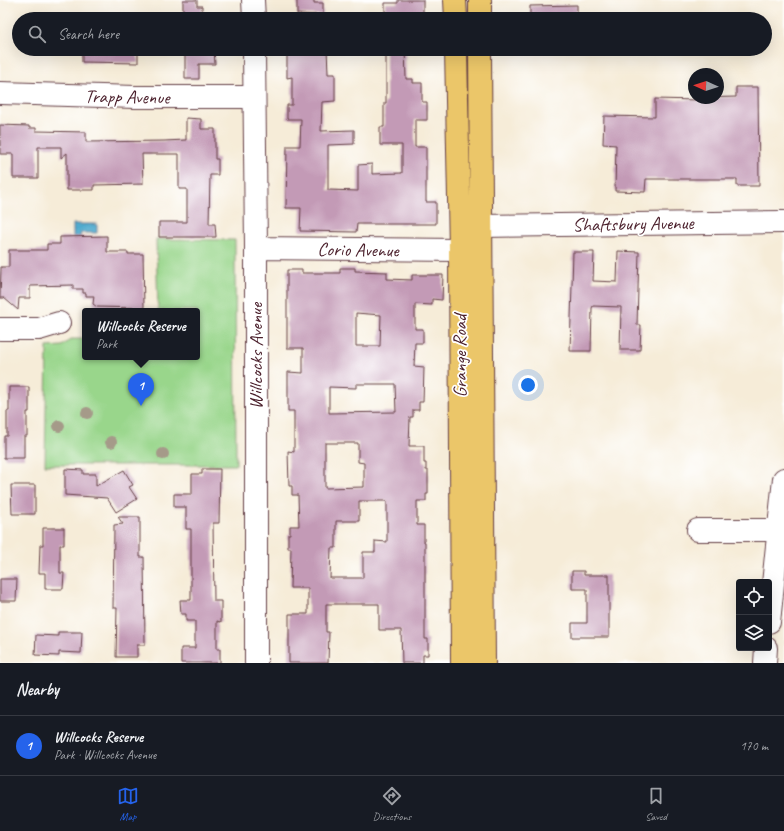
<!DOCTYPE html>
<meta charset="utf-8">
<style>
body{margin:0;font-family:Caveat,sans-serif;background:#242831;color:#f1f3f6}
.controls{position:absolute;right:12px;bottom:12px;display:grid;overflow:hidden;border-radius:4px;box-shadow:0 4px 16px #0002}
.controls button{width:36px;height:36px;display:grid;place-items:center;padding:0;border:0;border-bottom:1px solid #363941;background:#171b24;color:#f1f3f6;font:20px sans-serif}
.compass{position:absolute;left:688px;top:68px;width:36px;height:36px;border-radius:50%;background:#171b24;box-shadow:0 4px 16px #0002;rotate:273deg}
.you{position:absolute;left:528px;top:385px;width:14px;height:14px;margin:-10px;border:3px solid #fff;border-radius:50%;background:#1a73e8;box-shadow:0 0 0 6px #1a73e833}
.badge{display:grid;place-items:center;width:26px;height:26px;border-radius:50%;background:#2563eb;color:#fff;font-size:13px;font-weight:700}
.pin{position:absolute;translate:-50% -33px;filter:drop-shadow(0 1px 2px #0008)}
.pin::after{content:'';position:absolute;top:21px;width:14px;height:12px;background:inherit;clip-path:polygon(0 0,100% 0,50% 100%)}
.popup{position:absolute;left:82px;top:308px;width:118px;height:52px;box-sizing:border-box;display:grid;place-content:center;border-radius:4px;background:#171b24;filter:drop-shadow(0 1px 3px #0005);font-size:13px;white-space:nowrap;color:#9ea1a6}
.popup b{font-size:15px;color:#f1f3f6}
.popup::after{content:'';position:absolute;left:50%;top:100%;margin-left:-8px;border:8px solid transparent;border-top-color:#171b24}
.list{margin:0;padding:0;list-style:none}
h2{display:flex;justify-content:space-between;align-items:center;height:52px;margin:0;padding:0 16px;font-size:17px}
h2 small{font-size:13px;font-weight:400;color:#9ea1a6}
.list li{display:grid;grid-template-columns:26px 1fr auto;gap:12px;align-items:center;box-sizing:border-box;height:60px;padding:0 16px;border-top:1px solid #363941}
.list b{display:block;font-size:15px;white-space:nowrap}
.list p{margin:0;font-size:13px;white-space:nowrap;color:#9ea1a6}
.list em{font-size:13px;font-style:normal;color:#9ea1a6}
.icon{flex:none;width:22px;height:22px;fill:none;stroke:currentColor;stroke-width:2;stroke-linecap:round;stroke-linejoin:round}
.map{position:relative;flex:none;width:784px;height:663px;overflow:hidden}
.search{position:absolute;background:#171b24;box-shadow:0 4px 16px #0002;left:12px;right:12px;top:12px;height:44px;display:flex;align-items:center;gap:10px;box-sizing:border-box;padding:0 14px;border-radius:22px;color:#9ea1a6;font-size:15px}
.sheet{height:112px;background:#171b24}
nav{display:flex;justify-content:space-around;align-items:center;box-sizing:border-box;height:56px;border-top:1px solid #363941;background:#171b24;font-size:11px;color:#9ea1a6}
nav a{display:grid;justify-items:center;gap:2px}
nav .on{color:#2563eb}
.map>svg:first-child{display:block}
.green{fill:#99d68b;stroke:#727a5b}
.water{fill:#50aace;stroke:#4d647c}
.building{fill:#c39ab6;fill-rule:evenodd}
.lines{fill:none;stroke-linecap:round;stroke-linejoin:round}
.minor-casing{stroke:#643e45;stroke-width:24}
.major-casing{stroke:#643e45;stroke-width:24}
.minor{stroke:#fff;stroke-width:22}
.major{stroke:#ebc669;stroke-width:22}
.tree{fill:#a59a89}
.labels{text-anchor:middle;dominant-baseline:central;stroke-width:3.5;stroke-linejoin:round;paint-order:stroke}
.street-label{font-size:19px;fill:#4a1f2b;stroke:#fff}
</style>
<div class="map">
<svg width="784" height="663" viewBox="0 0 784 663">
<rect width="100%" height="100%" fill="#fff"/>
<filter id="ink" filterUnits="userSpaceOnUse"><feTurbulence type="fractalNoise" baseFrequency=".025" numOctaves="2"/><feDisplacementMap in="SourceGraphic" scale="8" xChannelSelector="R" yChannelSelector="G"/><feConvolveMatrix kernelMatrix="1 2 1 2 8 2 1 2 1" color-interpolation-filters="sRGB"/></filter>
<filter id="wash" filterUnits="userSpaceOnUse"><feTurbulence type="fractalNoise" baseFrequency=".012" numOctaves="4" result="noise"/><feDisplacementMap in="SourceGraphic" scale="16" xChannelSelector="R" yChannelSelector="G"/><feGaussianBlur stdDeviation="0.9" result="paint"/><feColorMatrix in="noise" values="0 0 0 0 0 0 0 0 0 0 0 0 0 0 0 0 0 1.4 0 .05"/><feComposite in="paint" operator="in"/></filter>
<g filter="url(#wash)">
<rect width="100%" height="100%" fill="#f6ecd8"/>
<!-- green -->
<path class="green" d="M156 239 235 240 236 465H45L47 347 62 346 71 339H85V357H197V311H158Z"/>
<!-- water -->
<path class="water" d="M73 224H97V233H81L80 237H73Z"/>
<g id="blocks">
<!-- building -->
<path class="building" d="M183 0H197V6H202V19H183Z
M297 0H314V3H323V15L297 14Z
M398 0H423V15H405V19H385V3H398Z
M577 5V19H530V6Z
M82 49H138V63L82 62Z
M185 49H214L215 64H199V79H185Z
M287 49H327L328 74H335V101L322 102 321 131 354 130V144L328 145V190L358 191V165L372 164V174L402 173V145H380V127H384V103H386V49H405L406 79H413V83H422V102H427V120H415V147H426V202H436V224H357L356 232 300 231 301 208H286L287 146H300L301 119H287V105H292V77L287 78Z
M736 87H758L759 186H737V179H646L645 192 615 191 616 145 603 144 604 116 655 117V99L697 100V98L736 97Z
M186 118 201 119V129H215V159H218V175H210L209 224H215L216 237H159V222H187V189H179V154H142L143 184 94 185V190H67V153L61 158V147H38V178H13V154H0V125L29 126V128H36V131L86 132V142L164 141 186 140Z
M107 236V252H128V254H143L144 308 97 307 93 304 94 296H86V293H83V289H73V285L30 286V298H19L18 310 4 298H0L1 267H9V250H47V244H60V237Z
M618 251 639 252 637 325H641L640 350H620L621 307 593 306 592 308 591 351H570L573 252H594L593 281 617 282Z
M340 268H355V271L387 272V279L412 280V275H443L442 300 432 299V305L415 304V329H423V343H415L414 366 424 367 423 402H419V410H413V417H410L409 446H424V463H426V470H428V494H426V501H417V525H424V542H425V639H428V655H423V663H402L401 630H379V604H326V632H329L328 663H289V614H308V588H290L291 548H288V534H290V526H299L298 495H292V486H289L288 451 294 452V411H288V372L303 373V348H287V270H302V273H340ZM356 313 381 315 380 346H356ZM356 384H395L396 412 329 413V387L356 388ZM325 443H358V462L364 463V487L325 488ZM359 501H387V542L375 541V552H363V578H330L331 548H336V521H359Z
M9 387H29V412H27V436H24V458H4V436H7V411H9Z
M65 469 83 470V474H96V486L124 470 133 485 129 487 137 499 116 512 107 498 65 495Z
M202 469H220L219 523H213L214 601H221V622L217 621V649H220V663H181V648H195V621H186V614H181L180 600H191V529H186V507H174V494H192V474H202Z
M11 485H35V514H12Z
M118 517H140V557H144L145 645H137V657H116L117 608H113L114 529V525L123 524Z
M43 528H64V545H60V573H64L63 589H45V573H39L40 545H43Z
M572 571H584V575H609V637H572V623H587V589H572Z
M0 579H17L16 601H0Z
M58 632H82L81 653 59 652V656L35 655 36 635 58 636Z"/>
</g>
</g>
<g filter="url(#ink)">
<use href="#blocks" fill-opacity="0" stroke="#643e45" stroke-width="1"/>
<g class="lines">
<defs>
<path id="minor" d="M253 0 254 19
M254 49 256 248V663
M0 93 136 97H254
M481 226 784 222
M256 248 460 250
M0 329H39L59 323
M698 530H778
M769 622 784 479
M765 663 766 648"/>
<path id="major" d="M455 0 456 19
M480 0V19
M456 49 460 250 462 663
M480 49 484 663"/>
</defs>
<!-- minor casing -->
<use href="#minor" class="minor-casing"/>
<!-- major casing -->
<use href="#major" class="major-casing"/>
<!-- minor -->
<use href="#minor" class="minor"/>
<!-- major -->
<use href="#major" class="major"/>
</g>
<!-- trees -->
<g class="tree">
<circle cx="87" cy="413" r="6"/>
<circle cx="59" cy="426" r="6"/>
<circle cx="111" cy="442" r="6"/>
<circle cx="163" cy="454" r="6"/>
</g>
</g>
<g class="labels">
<!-- street labels -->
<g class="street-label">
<text transform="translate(127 97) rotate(1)">Trapp Avenue</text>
<text transform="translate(633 224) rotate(-1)">Shaftsbury Avenue</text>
<text transform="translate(358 250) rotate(1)">Corio Avenue</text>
<text transform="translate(256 356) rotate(-90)">Willcocks Avenue</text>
<text transform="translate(460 356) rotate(-90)">Grange Road</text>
</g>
</g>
</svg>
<div class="controls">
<button><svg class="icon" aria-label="locate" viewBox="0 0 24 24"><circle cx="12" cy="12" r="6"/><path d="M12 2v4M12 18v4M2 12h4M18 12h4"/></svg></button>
<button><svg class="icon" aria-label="layers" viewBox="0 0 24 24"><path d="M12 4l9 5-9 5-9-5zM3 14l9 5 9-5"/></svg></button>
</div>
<svg class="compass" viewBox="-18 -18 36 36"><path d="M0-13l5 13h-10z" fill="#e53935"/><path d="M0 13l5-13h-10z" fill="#9ea1a6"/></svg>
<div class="you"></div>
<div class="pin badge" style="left:141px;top:406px">1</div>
<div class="popup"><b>Willcocks Reserve</b>Park</div>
<div class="search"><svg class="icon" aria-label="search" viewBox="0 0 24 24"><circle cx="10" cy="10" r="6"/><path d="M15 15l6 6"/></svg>Search here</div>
</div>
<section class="sheet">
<h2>Nearby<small></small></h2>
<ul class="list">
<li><span class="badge">1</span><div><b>Willcocks Reserve</b><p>Park · Willcocks Avenue</p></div><em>170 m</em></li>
</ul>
</section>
<nav>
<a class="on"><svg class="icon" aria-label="map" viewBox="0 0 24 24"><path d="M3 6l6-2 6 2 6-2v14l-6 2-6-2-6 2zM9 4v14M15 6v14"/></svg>Map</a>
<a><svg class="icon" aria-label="directions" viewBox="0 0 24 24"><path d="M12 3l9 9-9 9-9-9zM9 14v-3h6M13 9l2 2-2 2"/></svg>Directions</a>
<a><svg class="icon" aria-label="saved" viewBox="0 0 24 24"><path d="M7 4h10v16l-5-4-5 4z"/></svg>Saved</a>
</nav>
